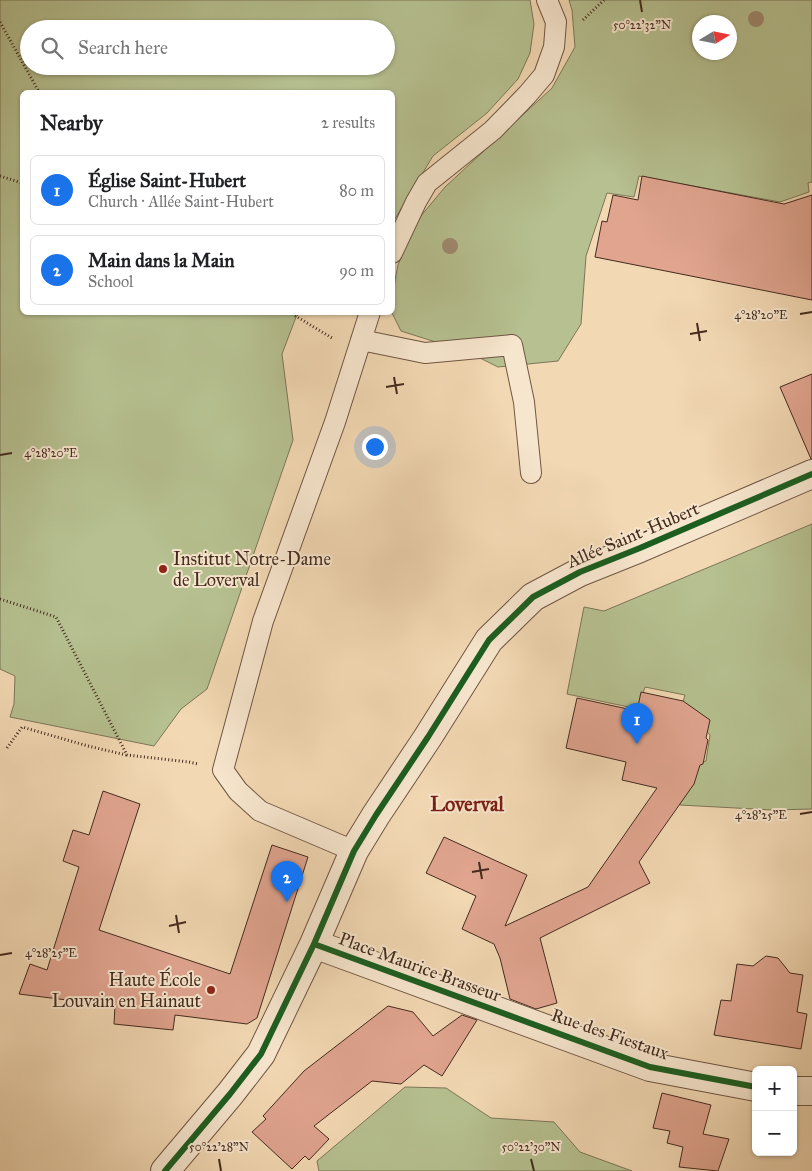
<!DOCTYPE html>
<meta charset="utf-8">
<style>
body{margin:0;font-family:"IM FELL Great Primer",serif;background:#f6f6f6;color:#202124}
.controls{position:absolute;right:15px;bottom:15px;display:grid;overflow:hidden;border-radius:8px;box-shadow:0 1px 4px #0004}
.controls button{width:45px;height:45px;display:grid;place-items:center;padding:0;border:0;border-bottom:1px solid #e0e0e0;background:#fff;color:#202124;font:25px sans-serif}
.compass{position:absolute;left:692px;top:15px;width:45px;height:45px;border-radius:50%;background:#fff;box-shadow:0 1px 4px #0004;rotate:80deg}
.you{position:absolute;left:374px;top:446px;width:18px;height:18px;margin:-12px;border:4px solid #fff;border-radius:50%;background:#1a73e8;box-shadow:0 0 0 8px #1a73e833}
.badge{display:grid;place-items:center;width:32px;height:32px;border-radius:50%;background:#1a73e8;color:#fff;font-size:16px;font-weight:700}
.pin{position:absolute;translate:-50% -41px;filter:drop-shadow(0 1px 2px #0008)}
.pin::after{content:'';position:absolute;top:26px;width:18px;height:15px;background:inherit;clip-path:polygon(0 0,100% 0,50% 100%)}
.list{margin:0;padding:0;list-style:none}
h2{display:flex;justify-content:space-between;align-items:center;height:65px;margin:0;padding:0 20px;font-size:21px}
h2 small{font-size:16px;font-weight:400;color:#757577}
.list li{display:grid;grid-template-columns:32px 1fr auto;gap:15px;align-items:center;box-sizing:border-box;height:70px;margin:0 10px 10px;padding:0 10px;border:1px solid #e0e0e0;border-radius:8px}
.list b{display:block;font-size:19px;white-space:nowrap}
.list p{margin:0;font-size:16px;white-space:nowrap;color:#757577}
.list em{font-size:16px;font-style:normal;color:#757577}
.icon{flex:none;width:28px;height:28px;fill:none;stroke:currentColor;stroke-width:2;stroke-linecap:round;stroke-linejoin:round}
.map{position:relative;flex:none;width:812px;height:1171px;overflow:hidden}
.search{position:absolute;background:#fff;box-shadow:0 1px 4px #0004;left:20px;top:20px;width:375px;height:55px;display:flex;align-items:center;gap:12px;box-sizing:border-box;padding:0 18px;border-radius:28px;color:#757577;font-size:19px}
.panel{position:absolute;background:#fff;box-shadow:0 1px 4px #0004;left:20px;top:90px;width:375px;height:225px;border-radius:8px}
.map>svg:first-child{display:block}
.green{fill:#b6c090;stroke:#7d7657;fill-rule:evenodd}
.building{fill:#e0a48f;stroke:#442b1e}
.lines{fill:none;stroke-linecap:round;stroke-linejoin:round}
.service-casing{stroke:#705643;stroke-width:22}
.minor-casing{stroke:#705643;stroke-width:30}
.path{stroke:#442b1e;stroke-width:3;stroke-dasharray:1 2.5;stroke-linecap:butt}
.service{stroke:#f7e6ce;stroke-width:20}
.minor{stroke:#f7e6ce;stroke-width:28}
.cycleway-casing{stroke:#f7e6ce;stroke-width:9}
.cycleway{stroke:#1b5e20;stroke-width:6}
.tree{fill:#9f896e}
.ticks{fill:none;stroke:#442b1e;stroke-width:2}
.poi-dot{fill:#8f2418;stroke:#f7e6ce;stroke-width:2}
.labels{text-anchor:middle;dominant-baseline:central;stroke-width:4;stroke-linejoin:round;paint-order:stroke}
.street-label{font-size:18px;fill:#442b1e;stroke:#f7e6ce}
.poi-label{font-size:18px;fill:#442b1e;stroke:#f7e6ce;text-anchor:start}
.quarter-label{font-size:20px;font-weight:bold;fill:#7a1f14;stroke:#f7e6ce}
.ticks-label{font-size:12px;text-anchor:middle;fill:#442b1e;stroke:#f7e6ce;stroke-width:4;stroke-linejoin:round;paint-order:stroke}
</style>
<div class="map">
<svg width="812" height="1171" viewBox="0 0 812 1171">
<rect width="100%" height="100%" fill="#f2d8b3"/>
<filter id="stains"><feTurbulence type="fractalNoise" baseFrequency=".004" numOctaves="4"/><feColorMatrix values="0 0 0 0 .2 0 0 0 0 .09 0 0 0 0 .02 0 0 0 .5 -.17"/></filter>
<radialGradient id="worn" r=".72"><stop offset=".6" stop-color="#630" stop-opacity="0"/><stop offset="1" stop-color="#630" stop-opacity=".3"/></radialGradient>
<!-- green -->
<path class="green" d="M0 0H530L534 24 530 53 518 79 487 113 433 156 393 222 392 92H22V312L300 313 296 317 282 354 293 440 207 689 181 709 154 746 10 717 14 704 15 676 0 669ZM29 29H386V66H29Z
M569 0H812V182L808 183 809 192 780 202 639 176 634 197 607 193 586 256 581 324 558 361 498 367 462 349 442 344 401 331 392 313 393 291 398 265 415 223 445 187 552 88 575 47 572 10ZM700 22H730V52H700Z
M812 524V809L773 810 680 805 683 767 706 761 710 735 696 720 678 718 685 695 645 687 638 709 567 694 584 607 604 611Z
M405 1087 446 1088 491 1118 554 1122 580 1152 632 1171H319L317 1161Z"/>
<!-- building -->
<path class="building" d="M642 176 784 204 812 195V300L595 257 602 221 607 222 613 195 638 200Z
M812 374V459H811L780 387Z
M641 692 683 701 710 720 706 738 708 740 703 764 700 765 694 784 639 862 650 883 540 938 557 1003 536 1009 510 999 500 958 494 944 462 929 476 896 426 873 444 837 527 875 505 926 588 887 657 788 622 780 626 762 566 748 577 698 637 711Z
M103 791 140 804 99 930 230 974 272 845 308 857 257 1018 247 1024 175 1015 173 1030 114 1024 115 1006 19 994 30 964 47 970 79 867 63 861 73 830 89 835Z
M766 956 778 958 790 973 803 975 797 1012 807 1014 801 1049 714 1035 721 1000 731 1001 737 964 753 966Z
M388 1006 413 1012 433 1036 462 1015 477 1020 442 1076 424 1065 401 1084 372 1081 314 1126 329 1139 309 1160 305 1156 292 1169 252 1132 266 1119 263 1116 304 1071Z
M662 1093 711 1105 703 1134 729 1139 718 1171 679 1167 683 1147 667 1143 670 1131 653 1128Z"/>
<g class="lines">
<defs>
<path id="service" d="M392 253 416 202 427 183 493 130 527 95 544 75 554 47 556 22 547 0
M361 340 425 353 512 345 524 402 531 473
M354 851 260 811 238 791 223 770 263 621 335 422 370 312"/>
<path id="minor" d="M314 944 650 1067 756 1087
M793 1091H812
M165 1171 230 1094 261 1054 314 944 354 851 376 815 428 737 489 640 533 597 580 572 640 548 812 474"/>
</defs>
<!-- service casing -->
<use href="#service" class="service-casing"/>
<!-- minor casing -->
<use href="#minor" class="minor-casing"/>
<!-- path -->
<path class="path" d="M583 20 604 0
M0 22 39 92
M0 176 22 183
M289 312 332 338
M0 599 56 617 127 755 189 762 198 764
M7 748 22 727 88 746 126 755"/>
<!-- service -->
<use href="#service" class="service"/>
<!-- minor -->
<use href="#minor" class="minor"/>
<defs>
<path id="cycleway" d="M314 944 650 1067 756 1087
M165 1171 230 1094 261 1054 314 944 354 851 376 815 428 737 489 640 533 597 580 572 640 548 812 474"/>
</defs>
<!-- cycleway casing -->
<use href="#cycleway" class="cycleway-casing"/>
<!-- cycleway -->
<use href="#cycleway" class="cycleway"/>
</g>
<!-- trees -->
<g class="tree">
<circle cx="756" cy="19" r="8"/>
<circle cx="450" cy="246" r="8"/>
</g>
<!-- ticks -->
<path class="ticks" d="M640 0 642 12M800 314 812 312M697 323 700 341M690 334 707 331M394 377 397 394M386 387 404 384M0 455 12 453M800 814 812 812M479 862 482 879M472 872 489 869M176 915 179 933M169 926 186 922M0 955 12 953M219 1159 221 1171M531 1159 534 1171"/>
<!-- markers -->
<g class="poi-dot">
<circle cx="163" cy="569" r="5"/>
<circle cx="211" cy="990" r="5"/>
</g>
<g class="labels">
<!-- street labels -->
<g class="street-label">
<text transform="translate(633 535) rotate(-23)">Allée Saint-Hubert</text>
<text transform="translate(420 967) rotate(20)">Place Maurice Brasseur</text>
<text transform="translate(610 1034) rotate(19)">Rue des Fiestaux</text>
</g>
<!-- poi labels -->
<g class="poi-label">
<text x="173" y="559">Institut Notre-Dame<tspan x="173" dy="21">de Loverval</tspan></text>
<text x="201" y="980" text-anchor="end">Haute École<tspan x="201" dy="21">Louvain en Hainaut</tspan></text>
</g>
<!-- quarter labels -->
<g class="quarter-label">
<text x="467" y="804">Loverval</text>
</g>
</g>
<g class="ticks-label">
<text x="642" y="29">50°22'32"N</text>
<text x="761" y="319">4°28'20"E</text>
<text x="51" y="457">4°28'20"E</text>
<text x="761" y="819">4°28'25"E</text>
<text x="51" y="957">4°28'25"E</text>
<text x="219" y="1151">50°22'28"N</text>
<text x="531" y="1151">50°22'30"N</text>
</g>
<rect width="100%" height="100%" filter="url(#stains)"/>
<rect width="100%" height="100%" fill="url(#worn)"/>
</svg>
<div class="controls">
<button>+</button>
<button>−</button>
</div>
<svg class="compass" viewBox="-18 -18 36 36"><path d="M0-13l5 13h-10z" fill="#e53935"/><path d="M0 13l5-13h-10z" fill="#757577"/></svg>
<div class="you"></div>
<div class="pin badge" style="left:637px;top:744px">1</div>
<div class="pin badge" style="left:287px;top:902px">2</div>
<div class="search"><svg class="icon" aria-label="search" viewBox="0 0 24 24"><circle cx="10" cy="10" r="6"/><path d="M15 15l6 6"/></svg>Search here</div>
<section class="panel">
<h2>Nearby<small>2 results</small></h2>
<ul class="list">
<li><span class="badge">1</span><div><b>Église Saint-Hubert</b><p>Church · Allée Saint-Hubert</p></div><em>80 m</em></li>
<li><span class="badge">2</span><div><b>Main dans la Main</b><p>School</p></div><em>90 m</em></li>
</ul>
</section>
</div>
